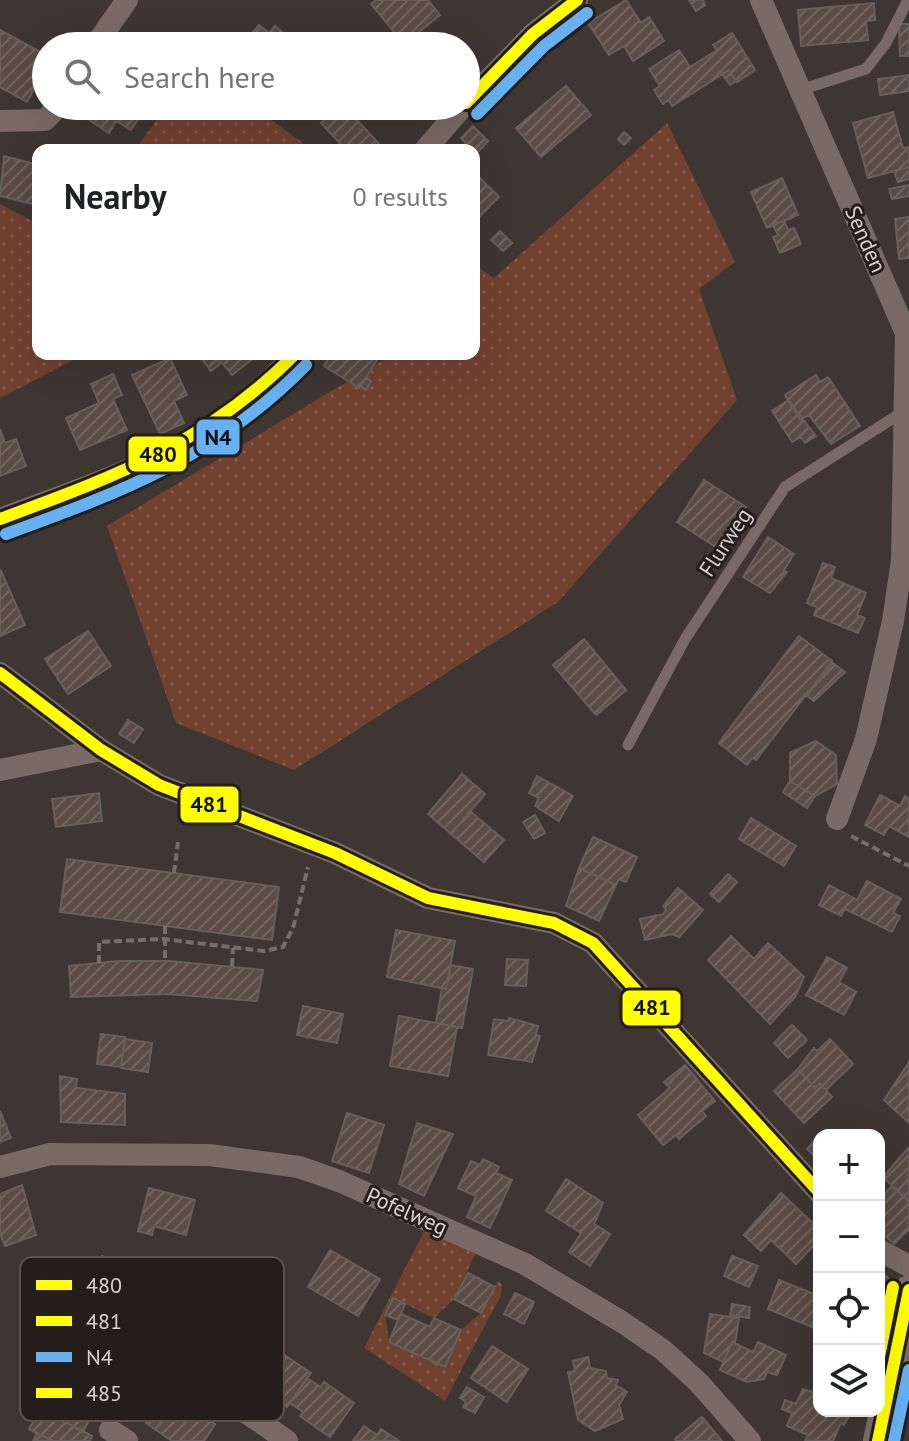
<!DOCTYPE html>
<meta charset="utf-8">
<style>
body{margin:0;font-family:"PT Sans",sans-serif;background:#f6f6f6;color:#202124}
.controls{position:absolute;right:24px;bottom:24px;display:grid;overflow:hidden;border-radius:16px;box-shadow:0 8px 32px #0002}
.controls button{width:72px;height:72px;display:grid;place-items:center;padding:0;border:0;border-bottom:2px solid #e0e0e0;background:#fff;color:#202124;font:40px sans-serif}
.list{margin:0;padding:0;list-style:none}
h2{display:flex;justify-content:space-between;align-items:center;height:104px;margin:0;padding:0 32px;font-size:34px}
h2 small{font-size:26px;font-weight:400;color:#757577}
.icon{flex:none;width:44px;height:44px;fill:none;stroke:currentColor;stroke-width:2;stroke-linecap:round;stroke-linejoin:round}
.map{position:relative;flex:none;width:909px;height:1441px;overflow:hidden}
.search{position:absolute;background:#fff;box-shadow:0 8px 32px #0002;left:32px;top:32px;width:448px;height:88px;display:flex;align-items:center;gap:20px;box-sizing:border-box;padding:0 28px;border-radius:44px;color:#757577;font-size:30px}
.panel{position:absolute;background:#fff;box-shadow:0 8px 32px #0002;left:32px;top:144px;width:448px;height:216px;border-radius:16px}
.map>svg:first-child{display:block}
.grass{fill:url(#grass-dots)}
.building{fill:url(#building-hatch);stroke:#675f5c;stroke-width:2}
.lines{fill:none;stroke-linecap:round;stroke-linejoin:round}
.path{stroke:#7a6d69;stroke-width:4;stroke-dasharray:8 4;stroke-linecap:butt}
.service{stroke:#7a6a65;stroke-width:11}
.minor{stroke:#7a6a65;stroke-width:22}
.secondary{stroke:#7d6c65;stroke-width:30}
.bus-1-casing{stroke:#251d1a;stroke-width:18}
.bus-2-casing{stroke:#251d1a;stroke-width:18}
.bus-3-casing{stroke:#251d1a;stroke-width:18}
.bus-4-casing{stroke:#251d1a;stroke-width:18}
.bus-1{stroke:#ff0;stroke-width:12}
.bus-2{stroke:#ff0;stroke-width:12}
.bus-3{stroke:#66b1f2;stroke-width:12}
.bus-4{stroke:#ff0;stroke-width:12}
.labels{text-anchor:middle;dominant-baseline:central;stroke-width:6;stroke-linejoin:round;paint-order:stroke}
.street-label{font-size:22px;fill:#dbd0cc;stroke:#251d1a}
.key{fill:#251d1a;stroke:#5c534f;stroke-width:2}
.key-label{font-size:22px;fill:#dbd0cc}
.line-badge{stroke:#251d1a;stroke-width:3}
.pale-badge-label{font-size:22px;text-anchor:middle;font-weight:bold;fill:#111}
</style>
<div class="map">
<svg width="909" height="1441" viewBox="0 0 909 1441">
<defs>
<pattern id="grass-dots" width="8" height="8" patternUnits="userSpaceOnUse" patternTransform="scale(2)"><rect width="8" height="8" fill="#714130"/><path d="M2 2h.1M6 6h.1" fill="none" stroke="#855b4d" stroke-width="1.8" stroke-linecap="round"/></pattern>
<pattern id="building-hatch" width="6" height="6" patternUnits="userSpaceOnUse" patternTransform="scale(2)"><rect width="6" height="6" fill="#5a4b44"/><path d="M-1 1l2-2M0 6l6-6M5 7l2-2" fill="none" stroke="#71645e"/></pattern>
</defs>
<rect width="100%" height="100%" fill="#3f3632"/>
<!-- grass -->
<path class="grass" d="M167 106H252L313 150H135Z
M667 123 735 262 699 289 737 400 558 602 294 770 176 723 107 526 393 354H474V264L494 278Z
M0 204 38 224V354H85L0 398Z
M426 1228 474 1251 475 1255 454 1299 434 1318 393 1298 385 1315 389 1342 445 1366 461 1330 481 1313 498 1280 502 1285 501 1295 445 1401 364 1348Z"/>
<!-- building -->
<path class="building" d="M376 0H428L440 15 404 44 371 4Z
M626 0 641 23 649 17 664 41 633 61 624 46 609 55 588 23Z
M689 0H703L705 5 696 11Z
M874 3 875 20 866 21 868 40 801 46 798 10Z
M899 24H909V56H900Z
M259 25 269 33 284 46H241Z
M275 26 299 46H284L269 33Z
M0 30 46 55V68L27 102 0 87Z
M732 33 755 70 737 82 729 70 672 106 669 100 663 104 654 90 660 86 649 69 679 50 690 67 717 50 713 45Z
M729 70 736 81 730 85 722 74Z
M909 75V91L880 95 878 79Z
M566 86 591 115 541 157 516 128Z
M93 106H147L131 130 116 121 109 133 86 118Z
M340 106H344L385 150H346L321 123Z
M893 112 903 148 909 147V167L868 178 853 123Z
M473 126 488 141 476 154 461 138Z
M624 132 631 138 624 145 618 139Z
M4 156 38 165 33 204 0 196Z
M909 167V179L898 182 894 171Z
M474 172 499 197 474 222Z
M782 178 798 215 767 228 751 192Z
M909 185V196L892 199 889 189Z
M909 217V258L899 259 895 219Z
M784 220 788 230 794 228 801 244 780 253 773 237 778 235 773 225Z
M500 231 512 243 503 251 491 240Z
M206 354H213L220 364 211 371 201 358Z
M215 354H259L232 375Z
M331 354H374L372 357 377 360 359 388 324 366Z
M170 358 187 395 174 401 184 423 160 434 132 375Z
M113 374 122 395 113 399 127 430 80 450 66 418 99 403 91 384Z
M816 375 820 382 828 377 860 426 831 444 809 415 800 420 785 395Z
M366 378 371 381 366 390 361 386Z
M788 400 816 436 805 443 801 437 792 442 772 411Z
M0 429 5 443 16 439 26 466 0 476Z
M704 480 746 507 719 549 677 522Z
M768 537 794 554 784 570 787 572 770 593 743 577Z
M823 563 835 567 831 578 866 593 857 615 865 618 858 633 814 615 817 607 807 603Z
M0 569 25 625 0 636Z
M88 631 111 666 68 694 45 659Z
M799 636 832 661 756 760 752 758 747 765 719 743Z
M584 639 626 690 596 715 553 665Z
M833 663 845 672 814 701 807 696Z
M128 720 143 729 134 743 119 734Z
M816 741 836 755 837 784 815 796 790 781V753Z
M462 774 485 794 451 834 428 814Z
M537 776 573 796 559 821 535 806 539 798 529 793Z
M790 781 815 796 807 808 783 792Z
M99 793 102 821 56 827 52 799Z
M880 795 900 806 905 796 909 799V837L889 826 884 835 865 825Z
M470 811 504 840 484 862 451 834Z
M535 815 545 833 534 839 523 822Z
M751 818 796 846 784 866 739 839Z
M593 837 637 857 626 882 619 879 616 885 579 868Z
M67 859 279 887 272 940 60 912Z
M579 868 616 885 599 921 566 906Z
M728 874 737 882 719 902 710 894Z
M867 881 901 899 893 913 900 916 892 932 845 909 841 916 819 905 829 885 857 900Z
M678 888 703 910 679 937 672 934 645 940 640 919 663 914 666 910 663 906Z
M396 930 455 941 446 989 387 977Z
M731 936 754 959 768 943 804 977 795 997 770 1024 708 960Z
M827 957 847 968 839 982 856 992 844 1015 806 995Z
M507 959 528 960 526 986 505 985Z
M118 961H169L263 970 257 1001 167 994 71 997 69 966Z
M451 965 473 969 462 1028 436 1023 442 988 446 989Z
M303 1006 343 1014 337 1043 297 1035Z
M399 1016 457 1027 448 1076 390 1066Z
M509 1018 538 1026 536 1035 540 1036 532 1062 488 1055 494 1019 509 1021Z
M792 1025 807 1040 788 1058 774 1043Z
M101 1034 125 1037 121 1067 97 1064Z
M125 1039 152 1043 148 1072 121 1068Z
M830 1039 853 1064 826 1090 820 1083 815 1088 798 1069 814 1048 817 1051Z
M909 1062V1123L884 1100Z
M685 1065 715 1101 702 1111 706 1116 679 1139 676 1135 663 1145 638 1115 670 1088 664 1082Z
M798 1069 815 1088 820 1083 832 1097 804 1123 774 1091Z
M60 1076 77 1079 76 1088 125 1094V1125L61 1122Z
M0 1111 11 1138 0 1142Z
M347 1113 384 1125 369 1173 332 1161Z
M417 1123 453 1134 424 1196 399 1184Z
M819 1136V1160L807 1149Z
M909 1147V1202L883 1177Z
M483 1159 499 1167 496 1173 512 1180 490 1228 467 1217 476 1196 458 1188 471 1161 480 1165Z
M566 1179 603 1203 594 1224 610 1234 590 1266 569 1252 581 1233 546 1211Z
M22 1185 36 1235 5 1246 0 1234V1194Z
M892 1186 909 1202V1229L894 1244 879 1230V1200Z
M149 1188 195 1200 186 1235 154 1226 152 1235 138 1231Z
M781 1193 819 1229V1240L796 1264 771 1240 761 1251 744 1235Z
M330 1250 380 1279 358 1316 308 1287Z
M102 1256 163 1281 147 1321 116 1309 113 1316 83 1304Z
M732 1256 758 1266 749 1287 724 1276Z
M468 1273 495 1287 481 1313 454 1299Z
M886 1276 893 1284 889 1288 882 1280Z
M779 1280 819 1296V1330L768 1309Z
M880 1281 891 1299 885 1324 879 1323Z
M515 1293 534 1302 524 1324 504 1314Z
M393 1298 405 1304 401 1314 430 1327 434 1318 461 1330 445 1367 389 1342 398 1320 385 1315Z
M732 1304 750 1307 749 1318 730 1315Z
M710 1314 739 1318 735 1344 732 1342 723 1362 704 1353Z
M732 1342 753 1352 758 1342 786 1355 777 1375 767 1372 764 1379 747 1382 720 1370Z
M492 1346 528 1369 507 1402 471 1378Z
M265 1348 277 1356 280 1352 311 1373 287 1407 257 1386 259 1383 247 1374Z
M588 1357 590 1368 606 1371 607 1378 618 1380 616 1385 627 1392 619 1405 623 1419 595 1431 578 1420 568 1372 575 1371 573 1361Z
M307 1378 321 1387 324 1382 354 1403 330 1437 300 1416 303 1412 290 1403Z
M467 1387 484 1397 475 1413 463 1407 466 1402 460 1398Z
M803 1389 819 1394V1411H856L855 1415 850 1413 844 1425 841 1423 833 1441H805L808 1435 787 1426 792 1413 782 1409 785 1400 796 1404Z
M65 1390 96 1406 83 1432 52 1415Z
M167 1392 215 1424 204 1441H172L146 1423Z
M40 1409 92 1436 90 1441H53L29 1429Z
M702 1417 722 1441H676L675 1439Z
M364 1426 377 1435 381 1429 399 1441H353Z
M37 1433 53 1441H33Z"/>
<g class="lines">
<!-- path -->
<path class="path" d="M851 836 909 866
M174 873 178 842
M165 926V961
M99 963V942L163 939 264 951 283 947 293 928 308 867
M232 966 233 948"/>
<!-- service -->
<path class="service" d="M800 90 866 69 886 43 908 0
M628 745 685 639 785 487 906 410"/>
<!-- minor -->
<path class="minor" d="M761 0 906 333 902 560 893 621 866 739 837 819
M95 46 127 0
M466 103 533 34 577 0
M0 121 45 120 59 106
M425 150 463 106
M0 519C113 477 213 447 295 354
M0 673 101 750 159 785 335 853 428 898 554 923 593 943 819 1192
M0 770 101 750
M0 1167 50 1154 209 1155 299 1167 339 1181 525 1264 622 1322 663 1350 699 1383 750 1441
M879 1250 909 1266
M61 1310C142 1347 215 1389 287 1441
M110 1430 127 1441"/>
<!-- secondary -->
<path class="secondary" d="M878 1441 909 1290"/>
<defs>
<path id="bus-1" d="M466 103 533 34 577 0
M0 519C116 476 206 444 295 354
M878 1441 909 1290"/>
<path id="bus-2" d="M0 673 101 750 159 785 335 853 428 898 554 923 593 943 819 1192"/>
<path id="bus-3" d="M477 114 544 46 587 13
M6 534C124 491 216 457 306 365
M894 1441 909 1370"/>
<path id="bus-4" d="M879 1357 893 1287"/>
</defs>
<!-- bus-1 casing -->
<use href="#bus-1" class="bus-1-casing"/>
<!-- bus-2 casing -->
<use href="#bus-2" class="bus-2-casing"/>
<!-- bus-3 casing -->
<use href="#bus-3" class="bus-3-casing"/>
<!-- bus-4 casing -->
<use href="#bus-4" class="bus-4-casing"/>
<!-- bus-1 -->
<use href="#bus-1" class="bus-1"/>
<!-- bus-2 -->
<use href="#bus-2" class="bus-2"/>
<!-- bus-3 -->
<use href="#bus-3" class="bus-3"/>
<!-- bus-4 -->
<use href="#bus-4" class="bus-4"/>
</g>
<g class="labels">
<!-- street labels -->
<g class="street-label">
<text transform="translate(866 239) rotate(66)">Senden</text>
<text transform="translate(725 542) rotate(-57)">Flurweg</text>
<text transform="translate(407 1211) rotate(24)">Pofelweg</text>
</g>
</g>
<!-- legend -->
<rect x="20" y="1257" width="264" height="164" rx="12" class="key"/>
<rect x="36" y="1280" width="36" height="10" fill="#ff0"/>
<rect x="36" y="1316" width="36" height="10" fill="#ff0"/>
<rect x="36" y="1352" width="36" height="10" fill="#66b1f2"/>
<rect x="36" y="1388" width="36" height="10" fill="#ff0"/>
<g class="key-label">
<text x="86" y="1293">480</text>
<text x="86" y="1329">481</text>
<text x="86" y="1365">N4</text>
<text x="86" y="1401">485</text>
</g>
<g class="line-badge">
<rect x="195" y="418" width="46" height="38" rx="8" fill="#66b1f2"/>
<rect x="127" y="435" width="61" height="38" rx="8" fill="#ff0"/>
<rect x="179" y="785" width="61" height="39" rx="8" fill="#ff0"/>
<rect x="621" y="989" width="61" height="38" rx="8" fill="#ff0"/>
</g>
<g class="pale-badge-label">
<text x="218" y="445">N4</text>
<text x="158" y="462">480</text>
<text x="209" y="812">481</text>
<text x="652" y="1015">481</text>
</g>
</svg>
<div class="controls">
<button>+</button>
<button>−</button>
<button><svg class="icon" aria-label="locate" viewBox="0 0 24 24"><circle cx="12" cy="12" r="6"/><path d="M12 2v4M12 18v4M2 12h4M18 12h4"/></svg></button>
<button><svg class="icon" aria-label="layers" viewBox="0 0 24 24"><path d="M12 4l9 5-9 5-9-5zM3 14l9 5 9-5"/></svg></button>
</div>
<div class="search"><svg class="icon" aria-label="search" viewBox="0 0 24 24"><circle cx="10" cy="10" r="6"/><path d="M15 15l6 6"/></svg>Search here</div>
<section class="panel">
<h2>Nearby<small>0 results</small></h2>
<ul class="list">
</ul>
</section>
</div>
